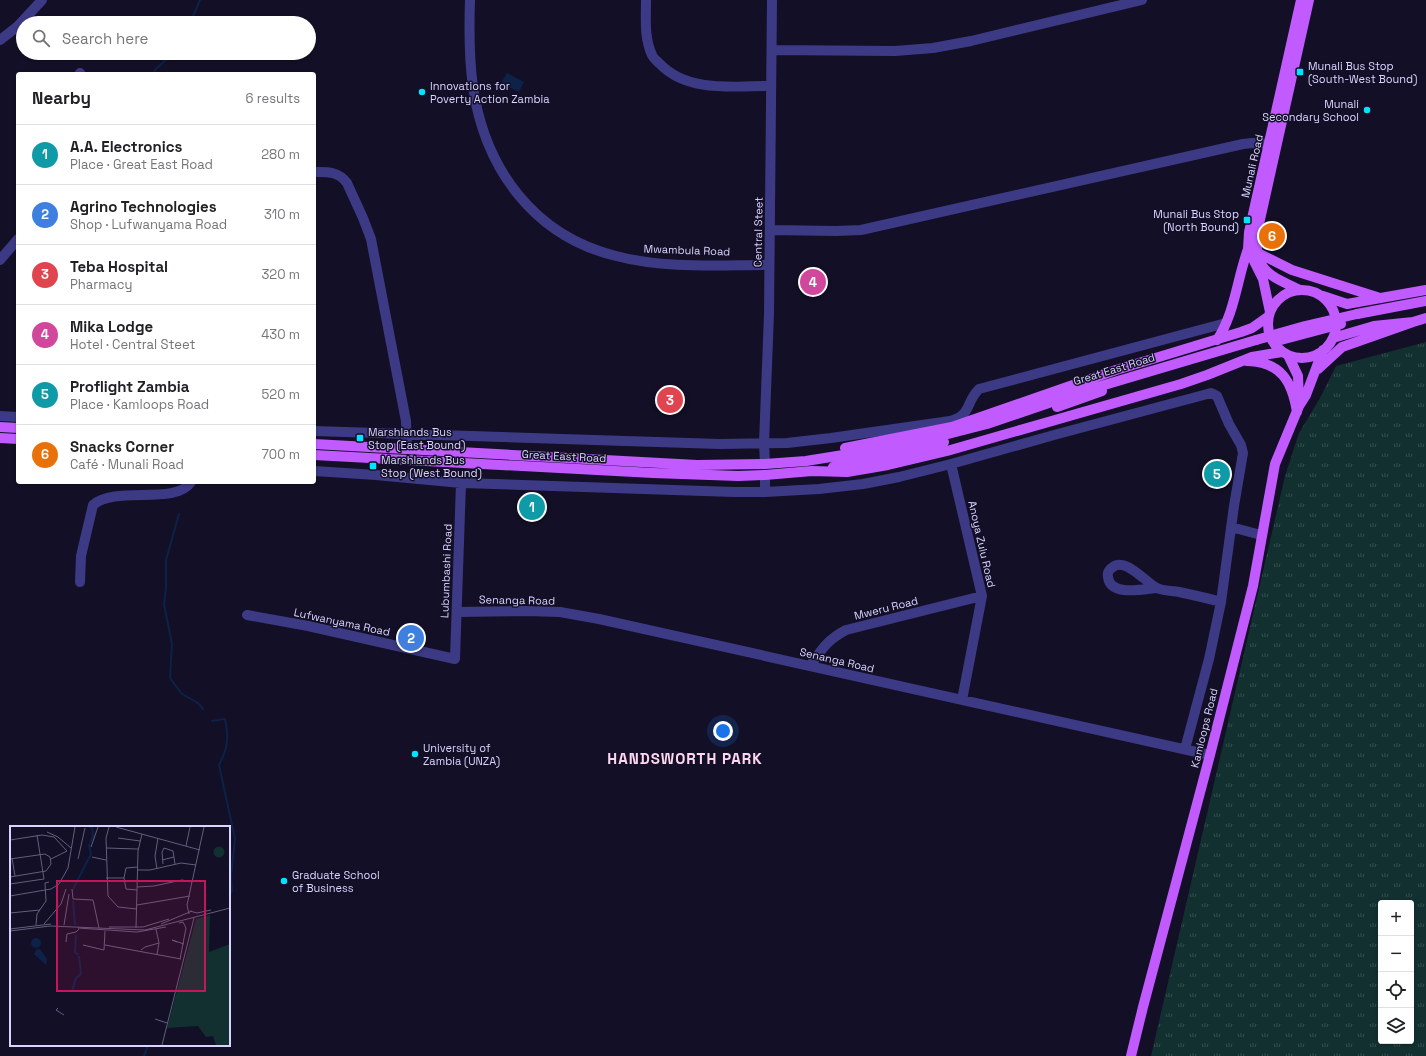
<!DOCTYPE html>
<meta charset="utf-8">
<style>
body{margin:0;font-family:"Space Grotesk",sans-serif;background:#f6f6f6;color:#202124}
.controls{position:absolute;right:12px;bottom:12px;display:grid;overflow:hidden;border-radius:4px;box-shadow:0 1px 3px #0004}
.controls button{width:36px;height:36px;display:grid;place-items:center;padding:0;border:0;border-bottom:1px solid #e0e0e0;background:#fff;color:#202124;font:20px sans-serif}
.you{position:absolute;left:723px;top:731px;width:14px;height:14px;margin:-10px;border:3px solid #fff;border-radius:50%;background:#1a73e8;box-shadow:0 0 0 6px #1a73e833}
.badge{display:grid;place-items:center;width:26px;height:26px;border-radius:50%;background:#b45309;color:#fff;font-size:13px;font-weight:700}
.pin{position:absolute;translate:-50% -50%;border:2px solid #fff;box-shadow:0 1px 4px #0006}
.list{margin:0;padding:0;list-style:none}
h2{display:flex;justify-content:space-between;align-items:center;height:52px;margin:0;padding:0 16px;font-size:17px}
h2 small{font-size:13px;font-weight:400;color:#757577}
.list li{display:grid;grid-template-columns:26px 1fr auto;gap:12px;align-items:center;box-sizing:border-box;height:60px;padding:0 16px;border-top:1px solid #e0e0e0}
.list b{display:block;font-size:15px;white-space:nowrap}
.list p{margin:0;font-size:13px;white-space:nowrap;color:#757577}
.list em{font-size:13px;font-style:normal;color:#757577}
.icon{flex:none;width:22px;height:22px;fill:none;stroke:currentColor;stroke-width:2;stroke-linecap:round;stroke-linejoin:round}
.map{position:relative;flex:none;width:1426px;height:1056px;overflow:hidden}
.search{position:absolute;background:#fff;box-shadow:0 1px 3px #0004;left:16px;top:16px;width:300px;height:44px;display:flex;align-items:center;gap:10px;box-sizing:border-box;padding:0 14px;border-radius:22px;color:#757577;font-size:15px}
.panel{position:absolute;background:#fff;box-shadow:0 1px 3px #0004;left:16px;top:72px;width:300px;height:412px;border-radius:4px}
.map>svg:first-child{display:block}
.grass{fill:url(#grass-tufts);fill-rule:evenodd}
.water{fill:#0c2248}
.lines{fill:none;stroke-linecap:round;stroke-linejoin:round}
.stream{stroke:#0c2248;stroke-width:2}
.minor{stroke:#3d3a85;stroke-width:10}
.major{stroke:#c25bff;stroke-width:10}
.major-bridge{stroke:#c25bff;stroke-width:10}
.poi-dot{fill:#00e5ff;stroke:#130f26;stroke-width:1.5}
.labels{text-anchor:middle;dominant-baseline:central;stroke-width:3;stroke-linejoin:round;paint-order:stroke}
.poi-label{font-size:11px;fill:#d9d4ff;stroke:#130f26;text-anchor:start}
.street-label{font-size:11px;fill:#d9d4ff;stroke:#130f26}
.district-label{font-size:15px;font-weight:bold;letter-spacing:1px;fill:#ffd6f0;stroke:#130f26}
.inset-river{fill:none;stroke:#0c2248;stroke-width:2}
.inset-road{fill:none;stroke:#625e7d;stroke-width:1}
.view{fill:#c2185b;fill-opacity:0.15;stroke:#c2185b;stroke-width:2}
.inset-edge{fill:none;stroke:#d9d4ff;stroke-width:2}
</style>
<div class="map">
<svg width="1426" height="1056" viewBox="0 0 1426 1056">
<defs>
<pattern id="grass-tufts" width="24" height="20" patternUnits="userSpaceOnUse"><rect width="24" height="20" fill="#12302f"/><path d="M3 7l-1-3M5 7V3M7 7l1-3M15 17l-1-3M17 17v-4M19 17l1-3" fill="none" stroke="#344d4e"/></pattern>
</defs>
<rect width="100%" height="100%" fill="#130f26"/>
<!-- grass -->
<path class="grass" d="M1426 342V1056H1151L1285 476 1299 433 1320 398 1336 366ZM1381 903H1411V1041H1381Z"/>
<!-- water -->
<path class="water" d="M507 73 524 82 519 92 501 83Z"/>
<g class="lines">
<!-- stream -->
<path class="stream" d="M190 23 200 0
M153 74 156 69 173 53
M179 514 166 560V588L164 604 172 644 170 678 182 694 198 703 203 709
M212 721 225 719C229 738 228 748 219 765L235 839 231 876 232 891 229 895
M144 1056 148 1045"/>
<!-- minor -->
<path class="minor" d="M470 0C469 29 469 58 473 87 485 169 534 236 616 256 665 269 719 265 769 265
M646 0C646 18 644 38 652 55 653 58 657 61 660 64 688 93 734 86 771 86
M0 40 18 26 42 0
M772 50 895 51 933 48 971 41 1142 0
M80 74V73
M314 172C327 172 338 171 347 183L363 218 371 239 406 421 407 449
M770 230 836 231 861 230 1243 144 1252 143 1276 144
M0 260 18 239
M0 416 18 417
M314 431 720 444 787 443 831 438 950 421C972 415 965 403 979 389L1226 323
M765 464 764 443 769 314 772 0
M951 464 982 596 962 700
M314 471 376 475 461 483 734 492H765L819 489 863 484 899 477 951 464 1054 435 1211 393 1217 396 1229 424 1241 445 1243 453 1234 506 1221 602 1209 659 1185 749
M765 492V475
M1231 527 1261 535
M80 582 81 556 93 505C116 485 175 506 191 482
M1157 588C1144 589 1110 597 1108 577 1107 573 1109 569 1113 567 1126 557 1146 583 1157 588 1164 591 1172 591 1179 592 1193 595 1207 598 1221 602
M457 612 526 611 560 612 599 619 1210 755
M247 615 308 626 455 659 461 483
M810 666C822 649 827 640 846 630L982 596"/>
<!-- major -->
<path class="major" d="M1256 252 1292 270 1380 298
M1298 289C1268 275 1254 270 1257 233L1309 0
M1268 324a34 34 0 1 1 68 0a34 34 0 1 1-68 0Z
M1323 296 1347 304 1426 290
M1270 312 1263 279 1248 249 1249 232 1301 0
M1357 314 1426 301
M1333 338 1374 326 1413 322 1426 318
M1217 340C1235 313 1237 279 1248 249
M1288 355 1298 376 1299 402
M1247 361C1281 362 1292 381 1297 412
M1318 369 1342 347 1413 322
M1057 407 1102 391
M0 427 18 428
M0 438 18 439
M314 444 697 465 765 464 806 461 905 445 987 424 1084 391 1256 340
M845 448 952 427 1116 370 1241 332 1252 328 1269 316
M314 455 653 473 738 476 765 475 812 471 847 472 888 465 947 451 1181 384 1207 375 1252 357 1282 352
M833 467 907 453 944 442
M1131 1056 1143 1007 1210 755 1253 586 1275 464 1299 406 1306 395 1323 350"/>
<!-- major-bridge -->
<path class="major-bridge" d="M1256 340 1305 326 1357 314
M1277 341 1341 324"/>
</g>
<!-- markers -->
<g class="poi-dot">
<rect x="1296" y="68" width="8" height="8" rx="2"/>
<circle cx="422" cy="92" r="4"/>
<circle cx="1367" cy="110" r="4"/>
<rect x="1243" y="216" width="8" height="8" rx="2"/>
<rect x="356" y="434" width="8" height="8" rx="2"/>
<rect x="369" y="462" width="8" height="8" rx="2"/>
<circle cx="415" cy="754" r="4"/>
<circle cx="284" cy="881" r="4"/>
</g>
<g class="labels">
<!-- poi labels -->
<g class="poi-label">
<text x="1308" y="66">Munali Bus Stop<tspan x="1308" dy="13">(South-West Bound)</tspan></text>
<text x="430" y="86">Innovations for<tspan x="430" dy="13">Poverty Action Zambia</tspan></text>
<text x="1359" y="104" text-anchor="end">Munali<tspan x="1359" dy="13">Secondary School</tspan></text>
<text x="1239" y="214" text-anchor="end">Munali Bus Stop<tspan x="1239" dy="13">(North Bound)</tspan></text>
<text x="368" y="432">Marshlands Bus<tspan x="368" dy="13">Stop (East Bound)</tspan></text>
<text x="381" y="460">Marshlands Bus<tspan x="381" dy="13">Stop (West Bound)</tspan></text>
<text x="423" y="748">University of<tspan x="423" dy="13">Zambia (UNZA)</tspan></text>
<text x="292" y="875">Graduate School<tspan x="292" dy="13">of Business</tspan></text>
</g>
<!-- street labels -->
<g class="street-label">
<text transform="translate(1252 166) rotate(-77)">Munali Road</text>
<text transform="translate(758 232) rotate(-89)">Central Steet</text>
<text transform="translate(687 250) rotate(2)">Mwambula Road</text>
<text transform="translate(1114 369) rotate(-17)">Great East Road</text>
<text transform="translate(564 456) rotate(3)">Great East Road</text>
<text transform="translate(982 544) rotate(77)">Anoya Zulu Road</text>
<text transform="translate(446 571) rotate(-88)">Lubumbashi Road</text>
<text transform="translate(517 600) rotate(1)">Senanga Road</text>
<text transform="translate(886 608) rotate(-14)">Mweru Road</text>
<text transform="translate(342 622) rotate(12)">Lufwanyama Road</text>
<text transform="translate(837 660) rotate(13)">Senanga Road</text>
<text transform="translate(1204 728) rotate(-76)">Kamloops Road</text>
</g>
<!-- district labels -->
<g class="district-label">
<text x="685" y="758">HANDSWORTH PARK</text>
</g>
</g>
<!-- overview -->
<g transform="translate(10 826)">
<rect width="220" height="220" fill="#130f26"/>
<path d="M200 89 199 126 220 118V219H206L203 210 196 211 188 200 157 202 186 93Z" fill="#12302f"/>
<path d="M203.5 26a5.5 5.5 0 1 1 11 0a5.5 5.5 0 1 1-11 0Z" fill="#12302f"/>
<path d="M21 117a5 5 0 1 1 10 0a5 5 0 1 1-10 0ZM30 123 37 133 36 139 24 128 26 124Z" fill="#0c2248"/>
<path class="inset-river" d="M79 1H82L83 9 80 17M63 63 81 28 79 18M63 75 65 99M66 109 65 126 68 129M62 165 66 152 71 148 69 130"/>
<path class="inset-road" d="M99 1 96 12 98 70 108 81 127 83M106 1 190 24M37 6 48 11 61 22M108 12 130 15M0 14 32 9 44 11 57 25 41 33M176 20 180 1M81 21 88 1M96 22 128 23M82 31 96 34M2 32 5 50M0 33 35 28 40 31 41 38 36 45 0 51M68 33 75 2M152 34 164 31M153 38 152 26 154 22 163 25 165 38M147 43 145 30 148 12M127 44H140L171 37 186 39M96 52H114M0 58 34 53 27 9M127 61 144 60 172 54 182 56M62 63 63 73 83 74 89 102M127 64 116 63 114 52 116 42 128 41M0 70 41 63 49 58 58 42 65 1M127 79 180 70M180 85 187 87 201 84M0 87 30 84M179 88 177 79 194 1M169 97 173 96 176 102 170 133M34 98 51 78 56 63M151 98 182 85M26 99 27 88 36 75 35 57 39 56M54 99 59 68M99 101H133L159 93M68 102 127 106 156 101M126 102 128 25 132 8M0 103 41 98M146 103 149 117 147 128M0 105 40 100 135 104 220 82M56 116 57 108 66 106 69 103M167 116 162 114 174 118M73 119 94 124 95 105M95 119 171 133M131 124 135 121 149 117M48 182 46 184 54 189M145 193 157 197M152 219 184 92"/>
<path class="view" d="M47 55H195V165H47Z"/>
<rect width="220" height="220" class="inset-edge"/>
</g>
</svg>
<div class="controls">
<button>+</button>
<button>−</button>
<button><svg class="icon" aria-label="locate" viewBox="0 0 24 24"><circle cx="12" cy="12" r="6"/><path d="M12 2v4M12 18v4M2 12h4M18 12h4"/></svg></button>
<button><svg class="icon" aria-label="layers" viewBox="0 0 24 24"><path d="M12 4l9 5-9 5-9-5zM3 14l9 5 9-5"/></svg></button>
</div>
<div class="you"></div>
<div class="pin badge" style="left:532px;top:507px;background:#0f9aa8">1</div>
<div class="pin badge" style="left:411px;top:638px;background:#3f7fe0">2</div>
<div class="pin badge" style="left:670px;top:400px;background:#e0444e">3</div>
<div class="pin badge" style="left:813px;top:282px;background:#d1479c">4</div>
<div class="pin badge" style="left:1217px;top:474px;background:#0f9aa8">5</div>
<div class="pin badge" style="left:1272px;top:236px;background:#e8710a">6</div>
<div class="search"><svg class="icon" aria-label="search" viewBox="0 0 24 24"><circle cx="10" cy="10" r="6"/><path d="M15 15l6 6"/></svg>Search here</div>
<section class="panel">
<h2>Nearby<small>6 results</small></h2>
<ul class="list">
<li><span class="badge" style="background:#0f9aa8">1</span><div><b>A.A. Electronics</b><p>Place · Great East Road</p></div><em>280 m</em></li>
<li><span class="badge" style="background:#3f7fe0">2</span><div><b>Agrino Technologies</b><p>Shop · Lufwanyama Road</p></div><em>310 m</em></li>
<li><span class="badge" style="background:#e0444e">3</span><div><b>Teba Hospital</b><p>Pharmacy</p></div><em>320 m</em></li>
<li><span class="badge" style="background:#d1479c">4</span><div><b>Mika Lodge</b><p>Hotel · Central Steet</p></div><em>430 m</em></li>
<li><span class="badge" style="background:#0f9aa8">5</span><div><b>Proflight Zambia</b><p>Place · Kamloops Road</p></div><em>520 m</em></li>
<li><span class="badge" style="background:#e8710a">6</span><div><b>Snacks Corner</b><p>Café · Munali Road</p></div><em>700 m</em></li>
</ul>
</section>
</div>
